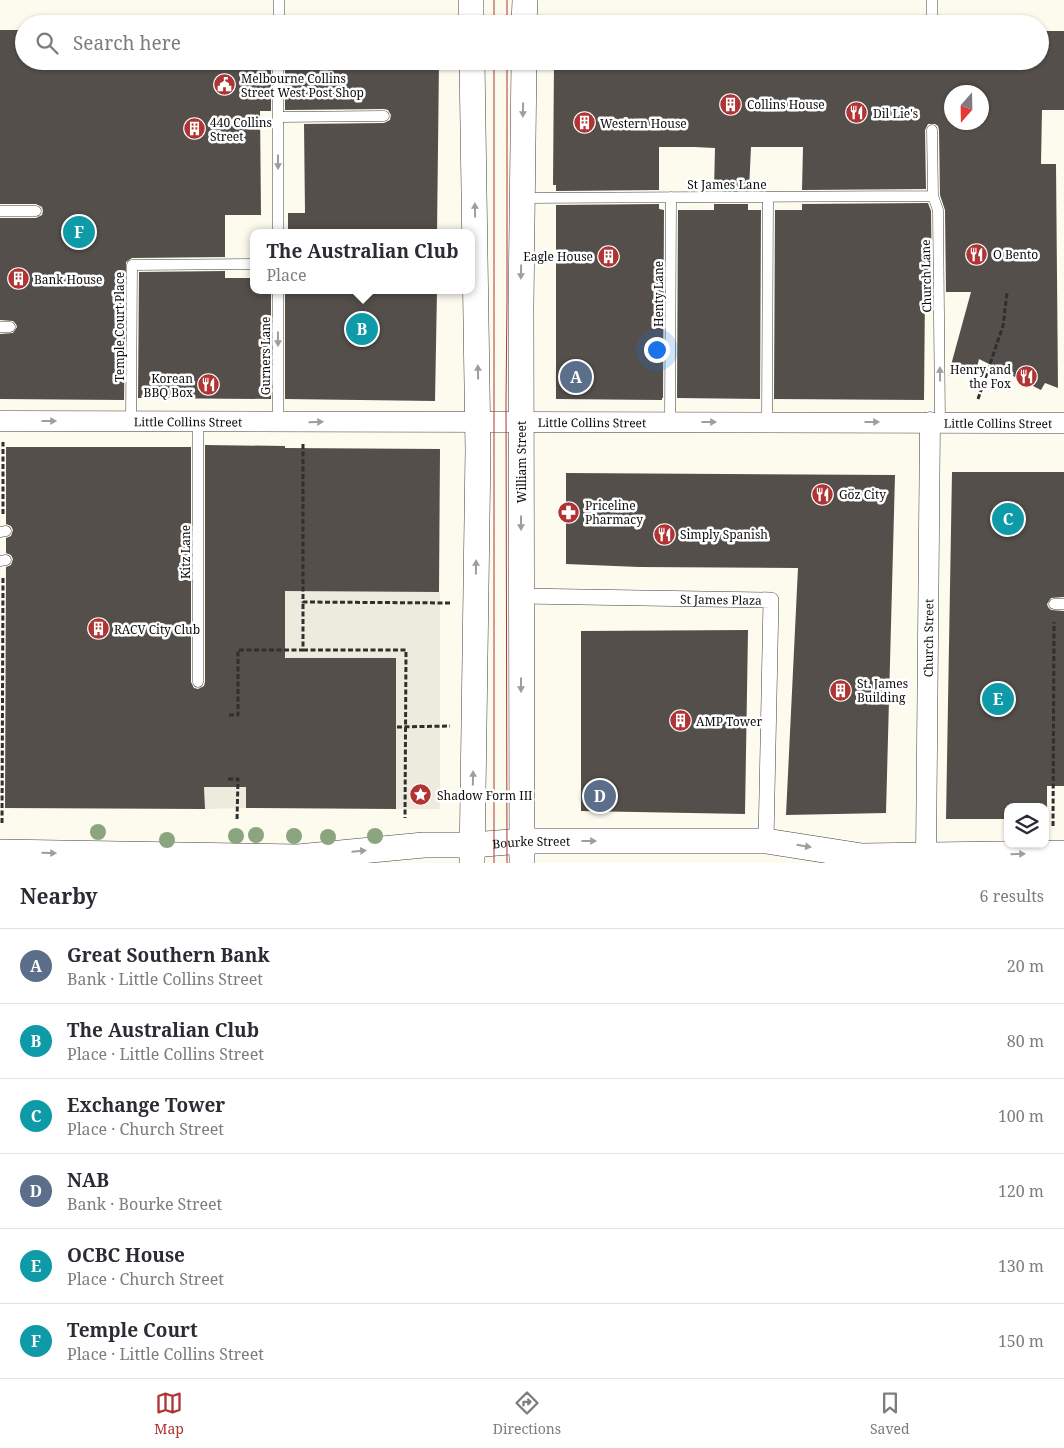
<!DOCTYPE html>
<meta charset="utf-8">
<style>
body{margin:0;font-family:"Noto Serif",serif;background:#f7f7f7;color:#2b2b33}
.controls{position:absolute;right:15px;bottom:15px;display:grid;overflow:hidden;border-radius:10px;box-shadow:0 1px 4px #0004}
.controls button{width:45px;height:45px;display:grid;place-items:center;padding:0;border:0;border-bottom:1px solid #e1e1e2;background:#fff;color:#2b2b33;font:25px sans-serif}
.compass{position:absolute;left:944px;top:85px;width:45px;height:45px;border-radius:50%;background:#fff;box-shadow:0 1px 4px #0004;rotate:200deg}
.you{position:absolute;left:656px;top:349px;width:18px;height:18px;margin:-12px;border:4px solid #fff;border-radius:50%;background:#1a73e8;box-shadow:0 0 0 8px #1a73e833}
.badge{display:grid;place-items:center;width:32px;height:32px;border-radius:50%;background:#af3433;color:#fff;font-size:16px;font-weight:700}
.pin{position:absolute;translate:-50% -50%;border:2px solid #fff;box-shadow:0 1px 5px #0006}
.popup{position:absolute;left:250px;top:229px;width:225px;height:65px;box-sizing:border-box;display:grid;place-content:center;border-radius:10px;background:#fff;filter:drop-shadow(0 1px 4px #0005);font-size:16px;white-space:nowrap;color:#7c7c81}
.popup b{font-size:19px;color:#2b2b33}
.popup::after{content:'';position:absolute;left:50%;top:100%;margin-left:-10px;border:10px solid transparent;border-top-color:#fff}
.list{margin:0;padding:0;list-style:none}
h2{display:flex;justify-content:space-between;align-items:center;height:65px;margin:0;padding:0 20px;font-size:21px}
h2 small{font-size:16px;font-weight:400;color:#7c7c81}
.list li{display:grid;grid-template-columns:32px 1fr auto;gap:15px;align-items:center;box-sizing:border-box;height:75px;padding:0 20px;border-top:1px solid #e1e1e2}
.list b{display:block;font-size:19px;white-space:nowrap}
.list p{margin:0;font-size:16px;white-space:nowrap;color:#7c7c81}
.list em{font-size:16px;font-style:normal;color:#7c7c81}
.icon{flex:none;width:28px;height:28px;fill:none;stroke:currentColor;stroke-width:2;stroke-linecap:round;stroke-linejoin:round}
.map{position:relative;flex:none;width:1064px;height:863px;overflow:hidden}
.search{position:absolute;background:#fff;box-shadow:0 1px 4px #0004;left:15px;right:15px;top:15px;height:55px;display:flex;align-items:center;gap:12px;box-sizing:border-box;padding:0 18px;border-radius:28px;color:#7c7c81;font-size:19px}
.sheet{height:515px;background:#fff}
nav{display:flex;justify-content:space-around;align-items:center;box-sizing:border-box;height:70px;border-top:1px solid #e1e1e2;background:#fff;font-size:14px;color:#7c7c81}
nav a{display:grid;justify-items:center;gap:2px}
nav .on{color:#af3433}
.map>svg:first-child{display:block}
.plaza{fill:#edeade}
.building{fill:#544f4a;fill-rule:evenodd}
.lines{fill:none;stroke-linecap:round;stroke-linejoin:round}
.service-casing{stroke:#404040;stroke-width:11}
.pedestrian-casing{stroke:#404040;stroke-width:16}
.minor-casing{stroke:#404040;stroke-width:21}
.tertiary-casing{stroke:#404040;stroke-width:26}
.path{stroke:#2f2f2f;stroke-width:3;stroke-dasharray:5 2.5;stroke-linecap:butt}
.service{stroke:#fff;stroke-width:10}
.pedestrian{stroke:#fff;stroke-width:15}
.minor{stroke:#fff;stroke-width:20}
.tertiary{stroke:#fff;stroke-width:25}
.tram{stroke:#af3433;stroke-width:1}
.tree{fill:#8ba57f}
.oneway{fill:#9e9e9e}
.labels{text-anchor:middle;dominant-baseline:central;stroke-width:5;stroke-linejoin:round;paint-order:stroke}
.poi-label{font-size:12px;fill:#0d0d0d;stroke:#fff;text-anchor:start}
.street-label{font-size:12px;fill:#0d0d0d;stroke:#fff}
</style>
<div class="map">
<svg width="1064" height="863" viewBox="0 0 1064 863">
<rect width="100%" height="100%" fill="#fdfbee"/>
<!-- plaza -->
<path class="plaza" d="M285 448 323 591 440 592V809H396V658H246Z
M246 756V808L205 809 204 787Z"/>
<!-- building -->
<path class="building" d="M0 30H24V61H271V111H260L261 215H225V257L132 258 126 262 124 400 0 399V334L13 333 17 327 16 324 13 321 0 320V218H36L42 215 43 211 42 207 36 204H0Z
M1040 31H1064V110H1042L1041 164H1056L1058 388 1045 383 1041 390 979 359 975 376H948L971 292H946L945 210 940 195 939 130 938 126 935 124H928L925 130 926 189 802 190 803 147H751L749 190H714L715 148 694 147H659V190L556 191V185H553L554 61H1040ZM952 92H982V122H952Z
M285 61H439L437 233H288V213H305L304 124 384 123 390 120 391 115 388 110 384 109 285 110Z
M928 203 931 211 932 292H925L924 400 774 399 775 210H802V204Z
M659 204V209L664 210 663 398H662V400L556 399V205Z
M714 204H748V210H761L760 399 677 398 678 210H714Z
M225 271V278H253V290H271V399L138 398 139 272Z
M285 290H437L435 401 285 399Z
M205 445 285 446V448L440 449 439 592 285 591V658H396V809L246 808V787H204L205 809 5 808 6 567 11 565 13 559 11 555 6 553V538L11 536 13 530 11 526 6 524V447H191V682L194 688 198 689 204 686 205 682Z
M952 472H1064V597L1051 598 1047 604 1048 607 1051 610 1064 611V786H1047V819H1045V807H1008V819H946Z
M566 473 895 475 886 813 786 815 798 568 639 567 566 564Z
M748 630 745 814 581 811V631Z"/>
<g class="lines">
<defs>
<path id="service" d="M279 24V0
M932 24V0
M278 117 384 116
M932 130 933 196 938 210 940 422
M522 198 933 196
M0 211H36
M278 233V61
M0 327H10
M131 421 132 265 253 264
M278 422V290
M670 422 671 197
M767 422 768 197
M0 532 6 531
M0 561 6 560
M1054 604H1064
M198 682V422"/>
<g id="pedestrian">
<path id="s1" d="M521 596 771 600 766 841"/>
</g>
<g id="minor">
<path id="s2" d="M0 421 1064 423"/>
<path id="s3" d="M926 856 930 422"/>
</g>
<g id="tertiary">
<path d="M471 24V0"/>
<path d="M524 24 525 0"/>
<path d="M472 61 478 450 472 863"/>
<path id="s4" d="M0 852 298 857 424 845H472L523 841H766L862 856 1064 853"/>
<path d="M522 863 521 305 524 61"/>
</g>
</defs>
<!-- service casing -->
<use href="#service" class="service-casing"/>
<!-- pedestrian casing -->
<use href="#pedestrian" class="pedestrian-casing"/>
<!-- minor casing -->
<use href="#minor" class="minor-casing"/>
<!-- tertiary casing -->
<use href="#tertiary" class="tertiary-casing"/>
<!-- path -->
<path class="path" d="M828 24V19
M978 399 1003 326 1007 293
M303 444V602L450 603
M3 514V442
M303 650H406L405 818
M229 715H238V650H303V602
M397 727 450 726
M228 779H238L237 821
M2 823 3 578
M1053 826 1054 622"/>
<!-- service -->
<use href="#service" class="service"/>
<!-- pedestrian -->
<use href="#pedestrian" class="pedestrian"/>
<!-- minor -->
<use href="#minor" class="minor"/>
<!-- tertiary -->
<use href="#tertiary" class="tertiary"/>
<!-- tram -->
<path class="tram" d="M494 24V0
M507 24V0
M494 61V863
M507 863 506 401 507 300V61"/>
</g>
<!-- trees -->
<g class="tree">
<circle cx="98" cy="832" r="8"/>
<circle cx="256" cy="835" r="8"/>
<circle cx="236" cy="836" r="8"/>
<circle cx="294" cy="836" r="8"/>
<circle cx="375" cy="836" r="8"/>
<circle cx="328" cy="837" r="8"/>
<circle cx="167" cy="840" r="8"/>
</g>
<!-- one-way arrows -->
<defs><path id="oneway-solid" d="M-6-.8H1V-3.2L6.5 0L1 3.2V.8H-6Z" transform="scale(1.25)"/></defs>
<g class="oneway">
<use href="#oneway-solid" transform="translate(523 110) rotate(91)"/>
<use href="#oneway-solid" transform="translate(278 162) rotate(90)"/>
<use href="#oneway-solid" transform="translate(475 210) rotate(-91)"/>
<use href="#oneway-solid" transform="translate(521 272) rotate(91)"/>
<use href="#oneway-solid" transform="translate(278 339) rotate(90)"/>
<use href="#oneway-solid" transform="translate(478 372) rotate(-91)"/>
<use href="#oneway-solid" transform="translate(940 374) rotate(-91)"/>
<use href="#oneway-solid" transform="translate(49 421)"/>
<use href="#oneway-solid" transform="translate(316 422) rotate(-1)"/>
<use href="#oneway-solid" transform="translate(709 422)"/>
<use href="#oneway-solid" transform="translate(872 422)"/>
<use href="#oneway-solid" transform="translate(521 523) rotate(90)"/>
<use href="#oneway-solid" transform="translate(476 567) rotate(-89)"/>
<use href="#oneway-solid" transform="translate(521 685) rotate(90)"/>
<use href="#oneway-solid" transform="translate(473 778) rotate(-89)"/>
<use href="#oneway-solid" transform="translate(589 841)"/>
<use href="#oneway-solid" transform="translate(804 846) rotate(9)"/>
<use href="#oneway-solid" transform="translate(359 851) rotate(-5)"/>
<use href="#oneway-solid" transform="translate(49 853) rotate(1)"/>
<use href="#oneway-solid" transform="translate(1018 854) rotate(-1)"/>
</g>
<!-- icons -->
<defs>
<symbol id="civic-disc" viewBox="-11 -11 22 22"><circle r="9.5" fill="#af3433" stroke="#fff"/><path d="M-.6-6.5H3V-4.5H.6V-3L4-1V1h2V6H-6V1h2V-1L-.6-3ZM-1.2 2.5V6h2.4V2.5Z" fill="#fff"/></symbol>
<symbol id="building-disc" viewBox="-11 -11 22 22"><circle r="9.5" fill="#af3433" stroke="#fff"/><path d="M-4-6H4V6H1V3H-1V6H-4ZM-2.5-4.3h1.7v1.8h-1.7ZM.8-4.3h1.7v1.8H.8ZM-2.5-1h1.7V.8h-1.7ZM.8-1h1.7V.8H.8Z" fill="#fff"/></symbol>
<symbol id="restaurant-disc" viewBox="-11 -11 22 22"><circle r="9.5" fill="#af3433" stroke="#fff"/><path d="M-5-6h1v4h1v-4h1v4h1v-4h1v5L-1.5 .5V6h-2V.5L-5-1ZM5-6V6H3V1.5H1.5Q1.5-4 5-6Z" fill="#fff"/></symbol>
<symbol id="pharmacy-disc" viewBox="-11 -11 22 22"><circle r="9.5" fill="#af3433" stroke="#fff"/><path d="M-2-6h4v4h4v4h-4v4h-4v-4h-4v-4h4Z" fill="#fff"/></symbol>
<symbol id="sight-disc" viewBox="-11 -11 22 22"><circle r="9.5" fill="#af3433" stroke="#fff"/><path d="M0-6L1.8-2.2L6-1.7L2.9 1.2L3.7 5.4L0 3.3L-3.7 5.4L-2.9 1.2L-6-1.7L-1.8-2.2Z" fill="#fff"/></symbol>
</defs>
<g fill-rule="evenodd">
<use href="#civic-disc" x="212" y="72" width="25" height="25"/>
<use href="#building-disc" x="718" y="92" width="25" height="25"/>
<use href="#restaurant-disc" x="844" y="100" width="25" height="25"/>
<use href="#building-disc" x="572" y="110" width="25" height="25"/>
<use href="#building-disc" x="182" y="116" width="25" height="25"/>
<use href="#restaurant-disc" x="964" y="242" width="25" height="25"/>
<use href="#building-disc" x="596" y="244" width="25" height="25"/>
<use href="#building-disc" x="6" y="266" width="25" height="25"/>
<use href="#restaurant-disc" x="1014" y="364" width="25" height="25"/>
<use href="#restaurant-disc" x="196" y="372" width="25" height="25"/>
<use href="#restaurant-disc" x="810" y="482" width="25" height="25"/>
<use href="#pharmacy-disc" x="556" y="500" width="25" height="25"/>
<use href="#restaurant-disc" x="652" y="522" width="25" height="25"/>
<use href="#building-disc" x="86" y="616" width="25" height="25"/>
<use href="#building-disc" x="828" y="678" width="25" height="25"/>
<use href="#building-disc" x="668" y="708" width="25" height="25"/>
<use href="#sight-disc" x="408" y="782" width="25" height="25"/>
</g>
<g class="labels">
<!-- poi labels -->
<g class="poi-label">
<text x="241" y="78">Melbourne Collins<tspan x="241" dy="14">Street West Post Shop</tspan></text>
<text x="747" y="104">Collins House</text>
<text x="873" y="113">Dil Lie's</text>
<text x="210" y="122">440 Collins<tspan x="210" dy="14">Street</tspan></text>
<text x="600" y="123">Western House</text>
<text x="993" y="254">O Bento</text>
<text x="593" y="256" text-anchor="end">Eagle House</text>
<text x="34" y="279">Bank House</text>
<text x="1011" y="369" text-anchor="end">Henry and<tspan x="1011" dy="14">the Fox</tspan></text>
<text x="193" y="378" text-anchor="end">Korean<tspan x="193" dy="14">BBQ Box</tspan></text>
<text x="839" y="494">Göz City</text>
<text x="585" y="505">Priceline<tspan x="585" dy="14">Pharmacy</tspan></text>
<text x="680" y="534">Simply Spanish</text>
<text x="114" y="629">RACV City Club</text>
<text x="857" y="683">St. James<tspan x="857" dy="14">Building</tspan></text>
<text x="696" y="721">AMP Tower</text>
<text x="437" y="795">Shadow Form III</text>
</g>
<!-- street labels -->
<g class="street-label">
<text x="727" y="184">St James Lane</text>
<text transform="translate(926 276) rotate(-91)">Church Lane</text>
<text transform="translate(658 294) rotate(-90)">Henty Lane</text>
<text transform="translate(119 327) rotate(-90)">Temple Court Place</text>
<text transform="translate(265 356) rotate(-90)">Gurners Lane</text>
<text stroke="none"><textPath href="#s2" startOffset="188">Little Collins Street</textPath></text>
<text stroke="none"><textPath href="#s2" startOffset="592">Little Collins Street</textPath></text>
<text stroke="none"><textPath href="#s2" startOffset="998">Little Collins Street</textPath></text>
<text transform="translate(521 462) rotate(-90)">William Street</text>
<text transform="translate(185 552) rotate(-90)">Kitz Lane</text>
<text stroke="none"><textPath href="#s1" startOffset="200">St James Plaza</textPath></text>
<text stroke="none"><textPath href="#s3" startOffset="218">Church Street</textPath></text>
<text stroke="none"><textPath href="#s4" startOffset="532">Bourke Street</textPath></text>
</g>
</g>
</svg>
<div class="controls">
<button><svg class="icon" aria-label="layers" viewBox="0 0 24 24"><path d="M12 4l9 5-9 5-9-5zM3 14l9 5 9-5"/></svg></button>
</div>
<svg class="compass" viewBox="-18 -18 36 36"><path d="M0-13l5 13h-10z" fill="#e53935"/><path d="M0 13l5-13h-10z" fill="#7c7c81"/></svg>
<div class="you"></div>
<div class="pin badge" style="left:576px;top:377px;background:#5c6f8a">A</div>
<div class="pin badge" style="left:362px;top:329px;background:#0f9aa8">B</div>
<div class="popup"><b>The Australian Club</b>Place</div>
<div class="pin badge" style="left:1008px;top:519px;background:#0f9aa8">C</div>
<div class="pin badge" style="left:600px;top:796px;background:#5c6f8a">D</div>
<div class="pin badge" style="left:998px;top:699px;background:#0f9aa8">E</div>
<div class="pin badge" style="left:79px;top:232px;background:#0f9aa8">F</div>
<div class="search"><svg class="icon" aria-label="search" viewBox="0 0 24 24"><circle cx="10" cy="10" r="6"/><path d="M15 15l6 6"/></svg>Search here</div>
</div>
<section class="sheet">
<h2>Nearby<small>6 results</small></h2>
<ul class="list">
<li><span class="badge" style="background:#5c6f8a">A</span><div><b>Great Southern Bank</b><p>Bank · Little Collins Street</p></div><em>20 m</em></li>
<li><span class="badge" style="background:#0f9aa8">B</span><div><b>The Australian Club</b><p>Place · Little Collins Street</p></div><em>80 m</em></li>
<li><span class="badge" style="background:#0f9aa8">C</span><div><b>Exchange Tower</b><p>Place · Church Street</p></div><em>100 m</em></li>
<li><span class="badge" style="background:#5c6f8a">D</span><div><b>NAB</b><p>Bank · Bourke Street</p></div><em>120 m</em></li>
<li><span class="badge" style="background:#0f9aa8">E</span><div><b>OCBC House</b><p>Place · Church Street</p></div><em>130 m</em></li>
<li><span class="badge" style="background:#0f9aa8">F</span><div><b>Temple Court</b><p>Place · Little Collins Street</p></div><em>150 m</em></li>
</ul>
</section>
<nav>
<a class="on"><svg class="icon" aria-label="map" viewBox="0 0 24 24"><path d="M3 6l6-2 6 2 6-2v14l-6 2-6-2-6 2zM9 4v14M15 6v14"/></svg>Map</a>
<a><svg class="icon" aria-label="directions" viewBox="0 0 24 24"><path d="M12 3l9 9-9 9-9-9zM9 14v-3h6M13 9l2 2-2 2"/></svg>Directions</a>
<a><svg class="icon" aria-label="saved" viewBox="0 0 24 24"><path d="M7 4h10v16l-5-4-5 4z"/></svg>Saved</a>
</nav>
